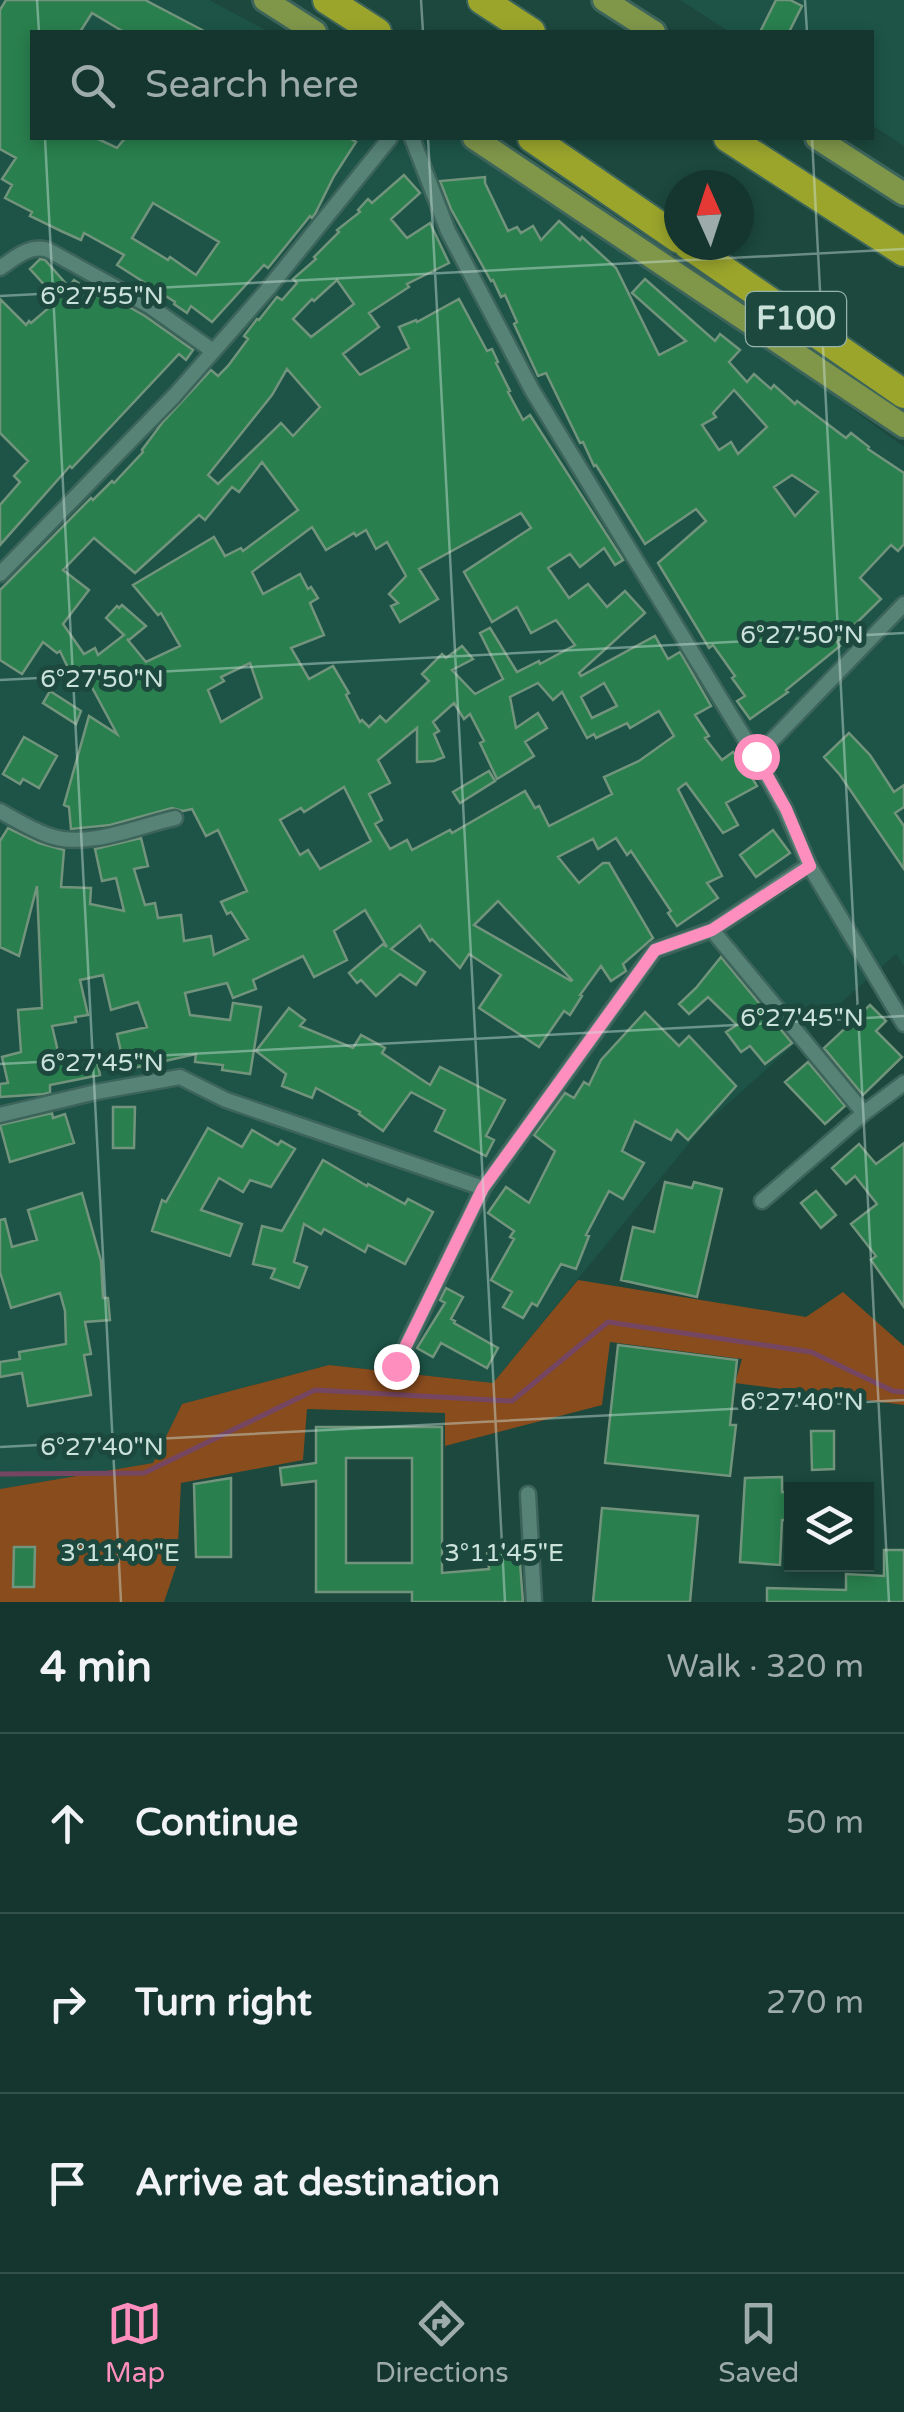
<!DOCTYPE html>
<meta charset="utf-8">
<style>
body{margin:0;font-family:"Varela Round",sans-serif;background:#1e3e36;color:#f1f3f6}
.controls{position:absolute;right:30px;bottom:30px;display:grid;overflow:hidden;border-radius:0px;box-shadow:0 5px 15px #0003}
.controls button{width:90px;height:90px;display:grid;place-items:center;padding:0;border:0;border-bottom:2px solid #34504a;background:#15362e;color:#f1f3f6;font:50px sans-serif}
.compass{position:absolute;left:664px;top:170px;width:90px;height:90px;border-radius:50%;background:#15362e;box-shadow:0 5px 15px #0003;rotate:357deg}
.stop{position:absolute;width:30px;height:30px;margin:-22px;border:8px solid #fe8ebd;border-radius:50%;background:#fff}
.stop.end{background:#fe8ebd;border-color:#fff;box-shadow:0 2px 10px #0008}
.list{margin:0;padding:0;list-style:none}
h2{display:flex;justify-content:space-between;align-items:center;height:130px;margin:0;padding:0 40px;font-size:42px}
h2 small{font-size:32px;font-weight:400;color:#9dabaa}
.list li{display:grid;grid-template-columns:65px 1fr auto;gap:30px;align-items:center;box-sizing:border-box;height:180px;padding:0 40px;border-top:2px solid #34504a}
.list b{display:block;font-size:38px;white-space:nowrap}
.list em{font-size:32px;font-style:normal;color:#9dabaa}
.icon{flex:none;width:55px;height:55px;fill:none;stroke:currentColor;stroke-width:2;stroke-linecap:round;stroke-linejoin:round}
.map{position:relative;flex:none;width:904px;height:1602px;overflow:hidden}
.search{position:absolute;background:#15362e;box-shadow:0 5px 15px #0003;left:30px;right:30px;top:30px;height:110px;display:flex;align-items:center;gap:25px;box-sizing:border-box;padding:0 35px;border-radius:0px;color:#9dabaa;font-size:38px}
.sheet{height:670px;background:#15362e}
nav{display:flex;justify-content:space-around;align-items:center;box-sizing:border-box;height:140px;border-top:2px solid #34504a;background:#15362e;font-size:28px;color:#9dabaa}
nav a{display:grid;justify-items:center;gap:5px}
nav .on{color:#fe8ebd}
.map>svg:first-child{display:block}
.built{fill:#1d5447}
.green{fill:#894c1d}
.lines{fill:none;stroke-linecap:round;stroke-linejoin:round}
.stream{stroke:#754661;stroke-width:5}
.building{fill:#297f4e;stroke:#72947c;stroke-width:2.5;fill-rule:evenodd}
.street-casing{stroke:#3d645b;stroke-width:19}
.primary-casing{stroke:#3d645b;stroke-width:28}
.highway-casing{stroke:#3d645b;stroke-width:32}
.street{stroke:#578376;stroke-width:14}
.primary{stroke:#80974a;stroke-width:22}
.highway{stroke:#9ba52c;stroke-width:28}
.route{stroke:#fe8ebd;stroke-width:12}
.ticks{fill:none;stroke:#cbe2db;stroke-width:2.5;stroke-opacity:0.45}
.labels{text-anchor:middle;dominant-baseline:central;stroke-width:10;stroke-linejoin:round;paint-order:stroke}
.shield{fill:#1c483d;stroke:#96b4ac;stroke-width:2.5}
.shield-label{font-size:32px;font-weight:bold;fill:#cbe2db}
.ticks-label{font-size:25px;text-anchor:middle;fill:#cbe2db;stroke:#1c483d;stroke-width:10;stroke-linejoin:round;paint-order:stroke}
</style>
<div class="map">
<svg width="904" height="1602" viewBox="0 0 904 1602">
<rect width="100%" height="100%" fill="#1c483d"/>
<!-- built -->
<path class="built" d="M0 0H209L269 32H32V138H462L656 266 904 447V966L896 954 704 1125 493 1383 329 1365 182 1404 153 1463 0 1489Z
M680 0H904V146L872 125V32H730Z"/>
<!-- green -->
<path class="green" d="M578 1280 806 1317 843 1292 904 1346V1405L735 1383 742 1359 610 1342 602 1405 445 1446V1413L307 1409 303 1460 181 1483 177 1564 164 1602H0V1489L153 1463 182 1404 329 1365 493 1383Z"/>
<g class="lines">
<!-- stream -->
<path class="stream" d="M0 1474 144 1473 315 1390 512 1401 608 1322 811 1352 893 1391 904 1392"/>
</g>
<!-- building -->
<path class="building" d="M6 0H145L206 32H124L92 13 80 32H32V138H96L117 148 125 138H349L356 142 334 176 315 214 312 218 310 216 268 268 264 265 212 322 191 306 187 313 174 304 175 302 117 265 124 255 84 233 81 240 61 231 30 216 32 212 5 198 12 185 2 179 16 158 0 149V10ZM153 203 219 242 196 275 170 257 168 260 132 238Z
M776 0H790L802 6 789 32H760Z
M404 175 420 193 391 219 407 238 430 223 449 263 407 284 409 287 369 313 379 327 343 354 360 375 409 348 399 327 416 320 417 322 459 299 487 351 492 349 498 362 496 363 510 391 508 392 523 420 530 415 623 560 615 565 604 548 580 567 570 554 548 568 569 598 588 584 607 607 625 591 645 613 579 673 581 676 655 636 668 659 680 652 711 706 695 715 709 736 705 738 722 760 733 752 748 771 757 786 726 803 738 825 723 833 686 783 678 789 722 876 707 883 718 898 677 926 668 913 671 911 631 851 627 855 616 838 598 849 593 839 558 857 579 883 603 863H609L653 938 623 964 626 971 611 981 601 966 580 995 582 996 570 1015 564 1011 539 1047 479 1008 501 975 469 954 460 968 432 939 430 941 420 925 391 949 425 972 416 985 400 974 376 996 361 980 357 983 349 973 383 944 387 947 365 910 334 931 347 960 314 977 303 956 253 980 256 989 233 998 227 983 185 993 190 1015 230 1020 233 1003 261 1007 250 1074 222 1070 223 1065 195 1062 196 1054 125 1070 117 1034 147 1027 138 1002 111 1010 103 975 80 980 88 1015 75 1017 76 1022 52 1026 60 1060 95 1053 100 1075 50 1085V1092L44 1094 0 1097V1084L8 1083 2 1057 21 1052 18 1010 42 1008 37 886 19 956 0 947V841L8 828 39 843 64 850 61 887 91 888 90 904 124 911 116 878 102 881 95 849 141 838 148 866 134 869 145 905 155 903 158 918 181 915 184 941 211 936 214 955 248 939 231 912 227 914 221 902 247 891 218 830 206 836 192 809 183 811 172 808 110 825 71 829 69 807 64 805 89 716 117 734 81 667 69 670 60 651 57 653 43 642 22 674 0 660V590L91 498 93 500 112 481 114 483 143 452 142 450 162 423 211 370 218 376 228 366 248 339 244 336 257 319 259 320 277 297 282 300 297 283 293 279 316 259 314 257 339 232 337 230 360 212 358 210 368 199 372 203ZM337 280 354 304 311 337 293 319 312 299 314 301ZM287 369 320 407 293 436 281 423 218 484 208 475 272 395ZM262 462 298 510 243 551 241 548 225 556 214 537 133 585 158 615 161 613 180 646 146 662 127 639 129 640 146 626 122 605 119 608 117 606 106 618 124 635 98 655 95 648 84 654 63 624 89 590 63 570 94 538 135 573 199 515 205 520 232 487 239 492ZM521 513 531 528 464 572 492 622 517 607 531 633 556 620 575 645 540 664 539 661 517 672 490 628 480 633 503 679 475 694 452 670 473 659 462 646 446 658 442 654 422 674 429 681 386 722 380 716 369 727 362 720 360 722 346 695 349 693 333 666 309 679 291 648 324 635 310 603 318 598 311 587 308 589 300 574 263 594 252 572 312 527 326 550 354 533 356 536 366 530 376 549 387 542 406 576 389 594 398 603 391 606 400 622 438 599 419 569ZM250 663 262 698 221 722 208 690 224 681 221 677ZM538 683 553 700 562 692 587 738 594 734 596 738 627 723 630 728 659 711 674 736 639 761 604 777 612 794 549 826 539 806 535 808 525 791 452 833 450 830 412 850 407 840 390 849 375 824 382 820 369 794 390 783 378 760 417 728V762L434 761 444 757 434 734 439 731 433 722 454 703 464 719 470 714 484 741 480 743 497 779 534 756 525 742 547 728 538 713 516 728 510 697ZM604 683 617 706 592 718 581 697ZM344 787 371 841 320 869 308 850 300 855 280 820 301 808 304 812ZM498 901 572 980 571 981 474 925Z
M485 177V183L508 231 517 227 521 233 533 226 541 240 559 221 580 240 582 237 616 268 659 355 686 341 632 293 645 279 715 341 720 334 740 350 729 362 747 382 754 374 771 389 774 385 795 404 797 401 846 438 851 433 869 447 868 449 904 473V544L898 551 891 545 860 578 881 599 837 642 840 646 786 690 788 692 750 719 737 701 745 696 732 678 735 676 713 645 709 648 658 563 706 521 696 509 645 544 596 465 594 466 583 442 580 443 546 373 538 376 514 324 517 322 505 295 501 297 493 280 491 281 451 209 440 181ZM734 390 767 427 738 454 731 442 719 450 702 425 716 417 713 413ZM792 475 818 492 795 516 774 487Z
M40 259 45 260 69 287 74 280 97 296 101 291 145 316 193 350 186 360 179 354 72 468 70 466 0 545V505L20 482 14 476 28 461 0 433V299L26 325 29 321 31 323 58 300 30 269Z
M50 691 81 711 76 724 43 703Z
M849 733 870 755 894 792 904 785V807L895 813 904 826V869L840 775 824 757Z
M24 737 57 756 39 788 23 779 20 784 3 774Z
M489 771 495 781 460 803 453 792Z
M773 830 790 853 756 877 740 855Z
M721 957 792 1043 765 1064 750 1046 741 1052 726 1032 737 1025 708 997 689 1014 679 1004 696 988Z
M870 1005 886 1021 876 1031 902 1057 863 1095 824 1048Z
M289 1008 305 1020 300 1026 353 1048 361 1035 385 1048 382 1053 430 1085 440 1067 505 1100 486 1136 494 1140 486 1156 435 1131 445 1110 411 1092 383 1131 359 1114 360 1112 316 1088 312 1098 282 1086 286 1074 256 1051Z
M645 1012 679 1046 689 1036 736 1086 688 1140 677 1130 671 1140 635 1121 622 1151 644 1163 623 1199 609 1191 586 1235 589 1236 576 1269 561 1264 537 1306 532 1303 523 1318 503 1307 512 1292 491 1280 514 1239 510 1237 514 1231 488 1213 506 1187 529 1203 555 1151 534 1135 565 1093 574 1098 584 1082 589 1085 601 1060Z
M808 1062 845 1106 825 1124 785 1082Z
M113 1107H135L134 1148H113Z
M52 1113 53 1118 65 1114 74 1143 10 1162 0 1125Z
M208 1128 242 1147 252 1130 278 1145 281 1141 295 1149 271 1187 250 1180 243 1192 219 1178 201 1210 242 1224 230 1256 152 1231 162 1200 166 1202Z
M904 1143V1307L871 1260 876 1256 851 1224 877 1204 855 1176 846 1184 832 1168 859 1144 876 1164Z
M323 1160 367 1186 368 1184 405 1204 408 1199 433 1212 405 1264 368 1245 365 1252 324 1229 321 1234 304 1224 294 1262 307 1267 299 1288 271 1278 275 1269 253 1264 262 1226 282 1231Z
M665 1182 692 1188 694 1182 722 1189 697 1297 621 1280 633 1227 654 1232Z
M816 1191 836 1215 821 1228 801 1203Z
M82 1193 101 1261 103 1298H108L110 1320 85 1322 91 1354 84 1355 91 1395 28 1406 22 1373 0 1377V1362L20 1359 19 1352 66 1344 65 1311 60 1293 11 1308 0 1272V1220L5 1219 12 1247 37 1240 28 1210Z
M446 1288 463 1297 451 1319 455 1321 454 1323 498 1348 487 1368 441 1343 433 1357 417 1348 445 1303 440 1300Z
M618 1345 737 1360 730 1425H736L730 1476 605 1463Z
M316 1427H442V1573L489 1569 487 1552 519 1550 523 1602H412V1592H316V1481L282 1485 280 1468 316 1463ZM346 1458H412V1563H346Z
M811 1431H834V1469L812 1470Z
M782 1477V1492H792V1520H782L780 1565 740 1562 745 1478Z
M231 1478V1557H196L194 1484Z
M602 1508 698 1516 690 1602H593Z
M14 1547H35L34 1587H13Z
M884 1550H904V1602H767V1588L846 1590V1574L884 1576Z"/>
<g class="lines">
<defs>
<path id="street" d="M412 138 448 231 532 390 756 757 785 809 809 865 904 1024
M0 268C15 258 30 244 48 250L151 307 213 351
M0 574 175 395 267 290 390 138
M756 757 904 604
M0 811C16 820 32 830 50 836 88 849 138 826 175 818
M712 930 864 1113
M0 1115 96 1092 180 1077 226 1100 483 1188
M762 1201 864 1113 904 1083
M396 1366 483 1188 655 950 712 930 809 865
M528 1494 534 1602"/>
<path id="primary" d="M265 0 315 32
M604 0 654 32
M474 138 904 426
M817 138 904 194"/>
<path id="highway" d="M327 0 377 32
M482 0 531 32
M532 138 679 239
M728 138 904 252
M688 245 904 394"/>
</defs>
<!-- street casing -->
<use href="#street" class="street-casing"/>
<!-- primary casing -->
<use href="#primary" class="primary-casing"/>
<!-- highway casing -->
<use href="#highway" class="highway-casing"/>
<!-- street -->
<use href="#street" class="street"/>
<!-- primary -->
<use href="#primary" class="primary"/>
<!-- highway -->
<use href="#highway" class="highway"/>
</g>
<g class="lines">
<!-- route -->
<path class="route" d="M396 1366 483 1188 655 950 712 930 810 866 786 809 756 756"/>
</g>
<!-- ticks -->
<path class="ticks" d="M37 0 39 32M421 0 423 32M805 0 807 32M45 138 121 1602M428 138 505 1602M812 138 889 1602M0 296 904 249M0 680 904 633M0 1064 904 1016M0 1447 904 1400"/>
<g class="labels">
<!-- shield labels -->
<rect class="shield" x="746" y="292" width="100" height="54" rx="8"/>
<g class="shield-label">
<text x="796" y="319">F100</text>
</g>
</g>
<g class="ticks-label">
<text x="102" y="304">6°27'55"N</text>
<text x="802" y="643">6°27'50"N</text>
<text x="102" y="687">6°27'50"N</text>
<text x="802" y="1026">6°27'45"N</text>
<text x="102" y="1071">6°27'45"N</text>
<text x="802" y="1410">6°27'40"N</text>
<text x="102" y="1455">6°27'40"N</text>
<text x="120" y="1561">3°11'40"E</text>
<text x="504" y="1561">3°11'45"E</text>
</g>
</svg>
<div class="controls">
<button><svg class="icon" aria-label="layers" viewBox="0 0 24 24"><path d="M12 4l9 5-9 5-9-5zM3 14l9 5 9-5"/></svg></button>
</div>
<svg class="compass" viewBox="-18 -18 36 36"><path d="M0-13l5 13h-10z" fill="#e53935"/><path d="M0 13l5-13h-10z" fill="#9dabaa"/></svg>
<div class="stop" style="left:756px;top:756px"></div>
<div class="stop end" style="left:396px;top:1366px"></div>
<div class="search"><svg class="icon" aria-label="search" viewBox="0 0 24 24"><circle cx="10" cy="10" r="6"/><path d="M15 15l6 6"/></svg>Search here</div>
</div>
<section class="sheet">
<h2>4 min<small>Walk · 320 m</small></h2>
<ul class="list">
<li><svg class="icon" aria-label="ahead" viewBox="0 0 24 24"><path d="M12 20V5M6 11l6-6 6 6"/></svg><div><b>Continue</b></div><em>50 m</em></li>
<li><svg class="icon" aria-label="right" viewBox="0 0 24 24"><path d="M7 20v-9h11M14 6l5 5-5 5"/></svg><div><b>Turn right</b></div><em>270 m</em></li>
<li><svg class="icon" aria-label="arrive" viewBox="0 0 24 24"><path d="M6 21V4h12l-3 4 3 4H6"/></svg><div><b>Arrive at destination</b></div></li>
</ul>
</section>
<nav>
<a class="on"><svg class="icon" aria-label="map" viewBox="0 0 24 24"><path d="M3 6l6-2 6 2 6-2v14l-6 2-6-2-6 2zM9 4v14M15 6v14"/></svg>Map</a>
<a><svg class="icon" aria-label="directions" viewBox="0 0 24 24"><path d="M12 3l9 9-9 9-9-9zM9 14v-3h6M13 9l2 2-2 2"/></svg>Directions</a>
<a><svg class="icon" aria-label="saved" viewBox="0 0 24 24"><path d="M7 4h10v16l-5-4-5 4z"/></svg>Saved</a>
</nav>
